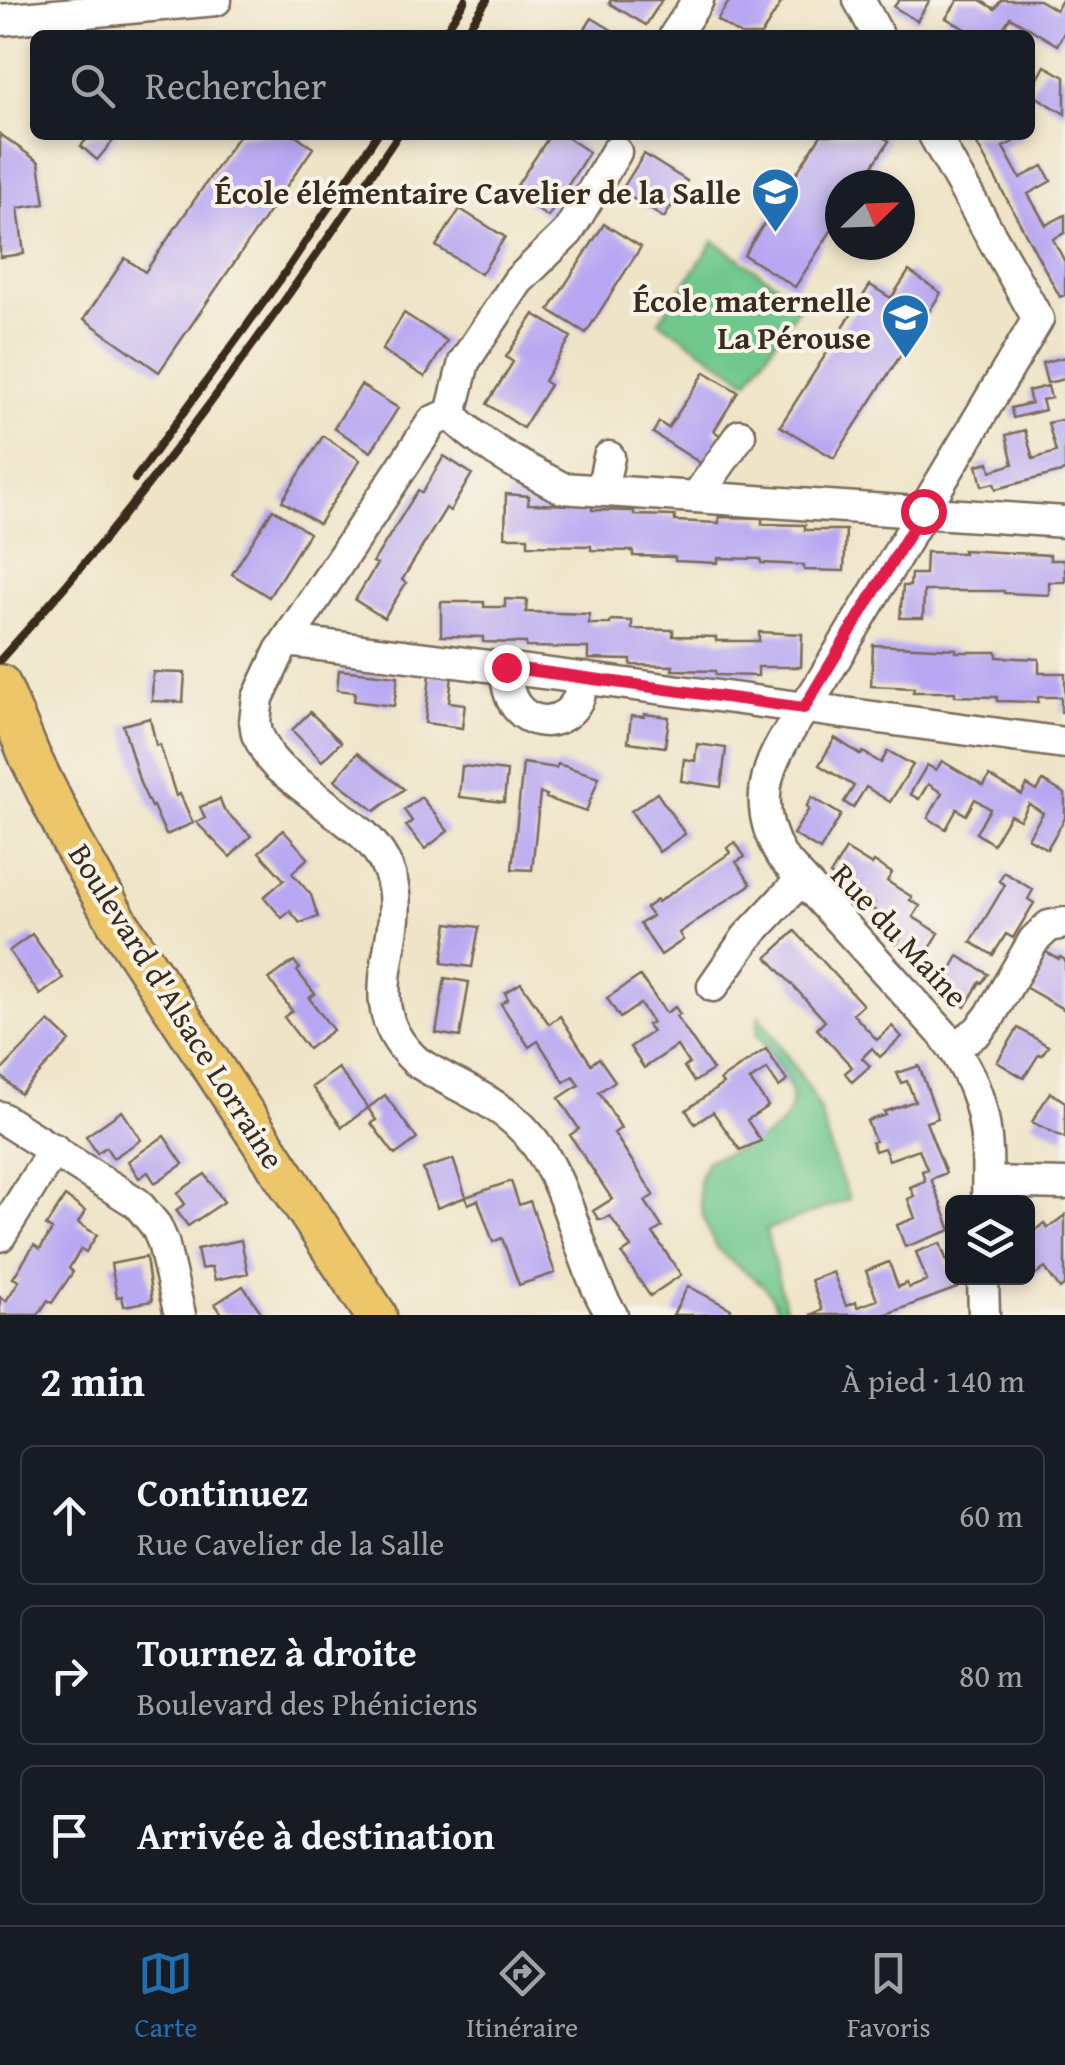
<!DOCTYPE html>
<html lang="fr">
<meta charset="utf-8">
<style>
body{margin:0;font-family:"Gentium Book Plus",serif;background:#20242c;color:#f1f3f6}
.controls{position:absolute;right:30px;bottom:30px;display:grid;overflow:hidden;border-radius:15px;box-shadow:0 5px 15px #0003}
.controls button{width:90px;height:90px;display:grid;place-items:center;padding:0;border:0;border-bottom:2px solid #363941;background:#171b24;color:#f1f3f6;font:50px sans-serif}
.compass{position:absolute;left:825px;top:170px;width:90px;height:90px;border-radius:50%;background:#171b24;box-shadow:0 5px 15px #0003;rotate:67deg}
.stop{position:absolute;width:30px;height:30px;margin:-22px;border:8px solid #e11d48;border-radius:50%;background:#fff}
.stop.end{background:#e11d48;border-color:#fff;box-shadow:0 2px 10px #0008}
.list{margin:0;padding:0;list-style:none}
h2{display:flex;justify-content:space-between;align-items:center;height:130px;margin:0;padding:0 40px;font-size:42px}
h2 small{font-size:32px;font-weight:400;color:#9ea1a6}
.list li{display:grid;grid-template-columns:65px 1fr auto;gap:30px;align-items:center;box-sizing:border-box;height:140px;margin:0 20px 20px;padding:0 20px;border:2px solid #363941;border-radius:15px}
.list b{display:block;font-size:38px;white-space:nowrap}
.list p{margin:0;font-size:32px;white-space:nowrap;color:#9ea1a6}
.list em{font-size:32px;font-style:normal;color:#9ea1a6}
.icon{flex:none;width:55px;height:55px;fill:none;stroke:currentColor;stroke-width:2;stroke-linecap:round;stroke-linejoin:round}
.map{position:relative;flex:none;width:1065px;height:1315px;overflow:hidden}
.search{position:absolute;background:#171b24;box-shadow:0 5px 15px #0003;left:30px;right:30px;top:30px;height:110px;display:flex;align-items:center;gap:25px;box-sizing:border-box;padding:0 35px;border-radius:15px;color:#9ea1a6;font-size:38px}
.sheet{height:610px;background:#171b24}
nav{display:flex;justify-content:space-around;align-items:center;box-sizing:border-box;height:140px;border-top:2px solid #363941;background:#171b24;font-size:28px;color:#9ea1a6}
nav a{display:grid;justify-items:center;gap:5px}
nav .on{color:#1f6fb2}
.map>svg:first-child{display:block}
.green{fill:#70c88d;stroke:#567956;stroke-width:2.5}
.building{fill:#b7a7f2}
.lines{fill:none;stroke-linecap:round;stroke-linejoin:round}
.minor-casing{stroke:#7a6b59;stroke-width:35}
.major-casing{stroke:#7a6b59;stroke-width:45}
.minor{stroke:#fff;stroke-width:30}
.major{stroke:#ecc669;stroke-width:40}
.rail{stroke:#3b2a1e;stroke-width:8}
.route{stroke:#e11d48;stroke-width:12}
.labels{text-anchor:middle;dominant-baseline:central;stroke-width:8;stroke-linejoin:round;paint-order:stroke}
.poi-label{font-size:32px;font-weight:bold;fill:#3b2a1e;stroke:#f7f3e8;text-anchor:end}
.street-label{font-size:32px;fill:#3b2a1e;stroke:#f7f3e8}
</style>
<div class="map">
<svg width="1065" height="1315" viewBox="0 0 1065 1315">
<rect width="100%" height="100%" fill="#f7f3e8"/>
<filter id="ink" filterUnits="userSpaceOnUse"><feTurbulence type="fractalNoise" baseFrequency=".01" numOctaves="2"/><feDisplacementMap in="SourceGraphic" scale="20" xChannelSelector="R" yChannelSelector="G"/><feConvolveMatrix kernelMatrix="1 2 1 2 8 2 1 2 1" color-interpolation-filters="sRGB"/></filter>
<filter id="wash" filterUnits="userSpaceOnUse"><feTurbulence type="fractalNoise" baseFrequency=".0048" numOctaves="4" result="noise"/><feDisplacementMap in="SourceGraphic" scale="40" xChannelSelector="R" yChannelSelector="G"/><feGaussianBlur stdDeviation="2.25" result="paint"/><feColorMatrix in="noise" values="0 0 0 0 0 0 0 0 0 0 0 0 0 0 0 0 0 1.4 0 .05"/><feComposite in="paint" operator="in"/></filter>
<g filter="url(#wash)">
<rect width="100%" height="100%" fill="#efe4c7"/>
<!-- green -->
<path class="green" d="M714 241 802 302 748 381 659 321Z
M759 1015 809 1088 820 1111 833 1157 849 1199 766 1230 787 1315H778C771 1280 749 1278 726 1257 708 1241 698 1207 699 1183 700 1175 704 1168 707 1160 737 1151 802 1132 790 1090 785 1070 768 1051 757 1035Z"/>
<g id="blocks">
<!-- building -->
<path class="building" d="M611 0H662L646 25 609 3Z
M730 0H783L761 35H741L717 20Z
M899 0H930L917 21 894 7Z
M958 0H980L995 9 1001 0H1039L1056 10 1062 0H1065V31L1057 45 1010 17 999 35H976L946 18Z
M592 18 620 35H581Z
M1045 66 1065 77V114L1030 93Z
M0 134 39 162 45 204 18 208 24 254 0 257Z
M90 135H118L97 160 81 146Z
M239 135H296L313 148 159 372 84 319 125 258 145 272Z
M550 135H564L589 152 548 217 512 193Z
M821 135H880L889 141 860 185H840V217L795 287 744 255Z
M972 135H1027L1003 147 1020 178 1043 166 1051 181 1028 194 1046 225 1065 215V233L1053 239 1065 262V295L1060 297Z
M644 154 687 181 664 218 621 191Z
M460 209 505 237 481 274 436 246Z
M604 224 641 247 586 333 549 310Z
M909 271 941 293 834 458 780 426 870 285 891 298Z
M404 313 447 341 425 377 382 350Z
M534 314 571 337 544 381 550 385 523 428 487 404 513 362 506 357Z
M1065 357V379L1047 383 1042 363Z
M705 372 738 392 714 431 721 436 702 464 653 433 659 422 668 428Z
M361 385 398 408 371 452 334 428Z
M1048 386 1051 398 1042 400 1045 410 1013 418 1011 408 1031 403 1028 391Z
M1065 419V471L996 489 994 483 982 486 977 465 989 462 991 471 1013 464 1006 435 1025 430 1033 459 1056 452 1048 423Z
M323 436 360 460 319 524 282 501Z
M444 456 472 474 450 511 446 508 402 580 406 583 384 618 355 600 377 564 373 562 418 490 422 493Z
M506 494 529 496 528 504 592 505V510L634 511V515L675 516V521L719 523V517L762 518V524L805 525V530H846L844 571 804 570V565L761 563V559L718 558V563L675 561V557L633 556V551L591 550V546L528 545V537H505Z
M273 509 309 533 269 597 232 574Z
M963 550 1050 555V560H1065V582H1049V595L1004 593V591H924L923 618H900L903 586H910L911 574H925L926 552 964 553Z
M505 599 527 600 526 612 589 614V624H610L611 620 632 621V629L673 630V636L716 637V641H759V632L802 634 801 667H758V676L716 675 715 671 672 670 673 666 631 665V660L588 659V648L526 647V643L483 642V637L441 636V602H484V607H505Z
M873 645 956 649V652H997V657L1039 659V673H1065V712H1061V697H1038V702L997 701V697L955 696V692H913L914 688 871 686Z
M339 670 398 676 394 706 354 701 355 692 337 690Z
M153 672 185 673 183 702 152 701Z
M430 674 452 676 449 702 465 704 462 728 425 723Z
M310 712 341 742 322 761 292 730Z
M644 714 669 717 665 747 628 742 631 716 644 717Z
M150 718 156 745H160L176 796 180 794 193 823 166 835 153 806 151 807 140 783 123 725Z
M835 738 861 755 863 752 881 763 888 751 913 765 890 802 866 787 853 808 844 802 854 786 819 765Z
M697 744 726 748 721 787 681 781 684 759 695 761Z
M357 753 404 789 375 811 335 780Z
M942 761 984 786 989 776 1022 795 1027 785 1037 791 1043 781 1065 794V818L1047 849 1028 838 1043 813 1029 804 1020 820 1010 815 993 844 976 833 990 809 975 799 966 815 957 809 946 829 928 818 942 793 928 784 919 799 910 794 927 765 936 770Z
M523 763 556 768 558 764 599 777 586 812 546 798 547 795 540 793 532 870 512 869Z
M462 766 507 771 504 802 459 797Z
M657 793 685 834 659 852 631 811Z
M421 797 448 831 425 849 406 826 412 821 404 810Z
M812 797 841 815 820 850 793 834 809 809 806 807Z
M220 799 224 810 251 836 230 857 196 822 205 818 200 807Z
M283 830 308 858 292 873 311 895 318 917 300 923 290 911 282 918 264 897 284 880 259 852Z
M735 842 745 857 736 862 751 884 679 933 683 940 661 955 640 924 652 916 646 908 657 900 658 902 730 853 727 848Z
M846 849 872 865 874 862 892 873 887 881 912 897 910 900 920 906 913 917 939 933 923 960 897 944 902 935 893 930 896 924 871 908 874 903 830 875Z
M1004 872 1033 890 1028 899 1034 903 1013 938 1006 934 993 955 971 942 1005 885 999 881Z
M448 923 479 927 472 967 442 963Z
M795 931 863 1005 853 1014 877 1040 892 1026 902 1037 880 1057 872 1048 862 1058 870 1066 852 1082 845 1073 852 1067 817 1029 825 1021 767 957Z
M32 934 63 978 40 995 9 951Z
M1044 951 1059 959 1060 957 1065 960V1010L1023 986Z
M958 956 988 974 982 983 980 982 965 1007 939 991Z
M294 961 300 969 297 971 315 994 309 998 333 1030 308 1049 284 1017 292 1011 269 979Z
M640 976 666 1013 675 1007 680 1014 676 1016 713 1070 694 1082 684 1067 689 1064 677 1046 644 1068 630 1047 652 1032 647 1025 652 1022 640 1004 620 1018 607 998Z
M445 978 469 982 460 1037 436 1033Z
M521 983 549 1024 560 1016 591 1064 599 1058 615 1081 599 1092 621 1128 614 1133 654 1195 645 1201 662 1227 653 1233 681 1275 650 1296 622 1254 631 1248 617 1226 610 1216 604 1219H598L593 1211 612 1199 570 1135 579 1129 559 1098 579 1085 573 1076 564 1082 538 1041 529 1047 501 1004 508 999 505 993Z
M49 1021 70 1041 20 1094 0 1075V1072Z
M1018 1028 1048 1046 1042 1055 1039 1054 1024 1078 997 1062Z
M766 1049 787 1081 779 1087 767 1069 750 1080 768 1106 747 1120 761 1141 740 1150 713 1112 695 1124 686 1110 723 1084 720 1080Z
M919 1066 938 1118 926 1122 946 1173 931 1179 951 1230 905 1247 897 1225 915 1218 908 1199 914 1196 910 1187 925 1181 922 1171 927 1169 919 1149 889 1160 884 1148 875 1151 872 1142 875 1141 867 1121 886 1115 884 1112 915 1101 907 1081 901 1083 897 1073Z
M338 1068 368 1108 342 1127 312 1087Z
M1050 1092 1065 1102V1138L1032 1122Z
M385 1095 417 1139 395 1155 371 1123 376 1120 368 1108Z
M122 1111 141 1140 113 1158 106 1147 97 1153 86 1136Z
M164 1136 183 1164 155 1183 148 1172 139 1178 128 1161Z
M453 1159 466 1197 511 1181 519 1205 530 1201 555 1273 519 1285 502 1238 493 1242 478 1200 468 1204 466 1197 437 1208 423 1169Z
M205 1174 224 1202 188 1226 176 1210 185 1204 177 1193Z
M65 1196 85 1211 78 1223 97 1235 86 1252 81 1249 69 1268 73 1272 52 1303 48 1300 38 1315H0V1297L6 1301 19 1281 13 1278 34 1245 40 1249 52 1230 46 1226Z
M1065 1215V1285L1060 1289 1045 1268 1025 1283 1021 1278H1028V1243L1031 1241 1028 1236 1044 1223 1048 1228Z
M241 1240 248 1273 215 1280 212 1267 201 1269 197 1249Z
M940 1243 957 1288 884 1315H810L822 1310 811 1280 833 1272 846 1306 856 1302 857 1307 877 1300 866 1271 889 1262 898 1287 907 1283 909 1288 927 1281 916 1252Z
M146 1257 152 1301 124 1306 122 1296 117 1297 111 1264Z
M243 1286 263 1315H223L215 1304Z
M688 1286 731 1309 728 1315H673Z"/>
</g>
</g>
<g filter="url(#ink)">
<use href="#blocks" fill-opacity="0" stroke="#7a6b59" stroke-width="2.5"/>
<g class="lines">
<defs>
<path id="minor" d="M859 0 878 35
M0 20 216 0
M675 35 698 0
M934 135 1038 319 822 681C784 742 740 783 781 856L943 1034C987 1092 989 1133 987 1202
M616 152 568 232 518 281 464 362 451 414C481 447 523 467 562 488L1065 522
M451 414 433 421 280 651 258 698 255 721 257 734 270 758 278 767 363 834C443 910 336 988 416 1061 448 1083 487 1096 516 1122 572 1172 573 1255 612 1315
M602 490 609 457
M697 496 740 435
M287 641C547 672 806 708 1065 743
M506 667C506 680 508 695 516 706 533 728 564 725 577 701 581 695 582 685 585 678
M713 986 747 937 801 880
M954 1048 978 1031 990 1016 1034 940 1049 926 1065 923
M0 1117 137 1203 156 1226 163 1242 180 1315
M988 1182 1065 1184
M0 1236 54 1149
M983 1278 984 1315"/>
<path id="major" d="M0 685 30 757 73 844 118 923 376 1315"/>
</defs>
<!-- minor casing -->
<use href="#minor" class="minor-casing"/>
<!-- major casing -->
<use href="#major" class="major-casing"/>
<!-- minor -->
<use href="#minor" class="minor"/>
<!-- major -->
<use href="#major" class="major"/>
<!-- rail -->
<path class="rail" d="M443 35 465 0
M464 35 487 0
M135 479 280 280 377 135
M0 660C149 497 275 318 398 135"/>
</g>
</g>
<g class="lines" filter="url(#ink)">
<!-- route -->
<path class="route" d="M506 667 804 708 923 511"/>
</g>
<!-- icons -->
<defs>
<symbol id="school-pin" viewBox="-11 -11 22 30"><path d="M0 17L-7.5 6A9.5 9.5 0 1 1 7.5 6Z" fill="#1f6fb2" stroke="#f7f3e8"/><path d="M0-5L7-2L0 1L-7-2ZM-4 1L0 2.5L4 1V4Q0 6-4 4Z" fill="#fff"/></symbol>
</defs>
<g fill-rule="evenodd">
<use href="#school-pin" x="748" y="164" width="55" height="75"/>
<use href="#school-pin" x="878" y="290" width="55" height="75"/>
</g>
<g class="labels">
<!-- poi labels -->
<g class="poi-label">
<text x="741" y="192">École élémentaire Cavelier de la Salle</text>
<text x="871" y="300">École maternelle<tspan x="871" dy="37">La Pérouse</tspan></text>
</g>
<!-- street labels -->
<g class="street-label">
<text transform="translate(900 935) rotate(47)">Rue du Maine</text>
<text transform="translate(177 1006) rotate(58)">Boulevard d'Alsace Lorraine</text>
</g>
</g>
</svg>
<div class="controls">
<button><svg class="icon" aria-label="layers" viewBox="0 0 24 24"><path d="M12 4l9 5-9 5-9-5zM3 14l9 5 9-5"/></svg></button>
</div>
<svg class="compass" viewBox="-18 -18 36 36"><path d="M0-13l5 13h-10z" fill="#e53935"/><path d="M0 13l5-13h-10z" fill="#9ea1a6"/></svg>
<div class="stop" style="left:923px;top:511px"></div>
<div class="stop end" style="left:506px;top:667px"></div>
<div class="search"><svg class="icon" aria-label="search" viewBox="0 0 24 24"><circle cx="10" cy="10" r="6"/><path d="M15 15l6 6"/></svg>Rechercher</div>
</div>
<section class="sheet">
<h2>2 min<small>À pied · 140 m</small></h2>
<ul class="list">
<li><svg class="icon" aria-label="ahead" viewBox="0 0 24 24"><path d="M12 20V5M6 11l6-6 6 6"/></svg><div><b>Continuez</b><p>Rue Cavelier de la Salle</p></div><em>60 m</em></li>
<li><svg class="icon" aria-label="right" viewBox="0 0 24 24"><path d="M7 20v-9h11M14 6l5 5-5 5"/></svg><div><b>Tournez à droite</b><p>Boulevard des Phéniciens</p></div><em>80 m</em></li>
<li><svg class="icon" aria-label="arrive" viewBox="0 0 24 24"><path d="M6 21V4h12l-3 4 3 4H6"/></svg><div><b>Arrivée à destination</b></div></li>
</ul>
</section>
<nav>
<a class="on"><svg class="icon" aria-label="map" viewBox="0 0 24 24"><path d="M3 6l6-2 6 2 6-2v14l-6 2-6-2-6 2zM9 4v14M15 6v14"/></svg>Carte</a>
<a><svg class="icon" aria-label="directions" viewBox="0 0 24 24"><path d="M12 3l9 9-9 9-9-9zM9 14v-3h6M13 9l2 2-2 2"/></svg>Itinéraire</a>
<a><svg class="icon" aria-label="saved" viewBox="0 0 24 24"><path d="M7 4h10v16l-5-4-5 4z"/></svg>Favoris</a>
</nav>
